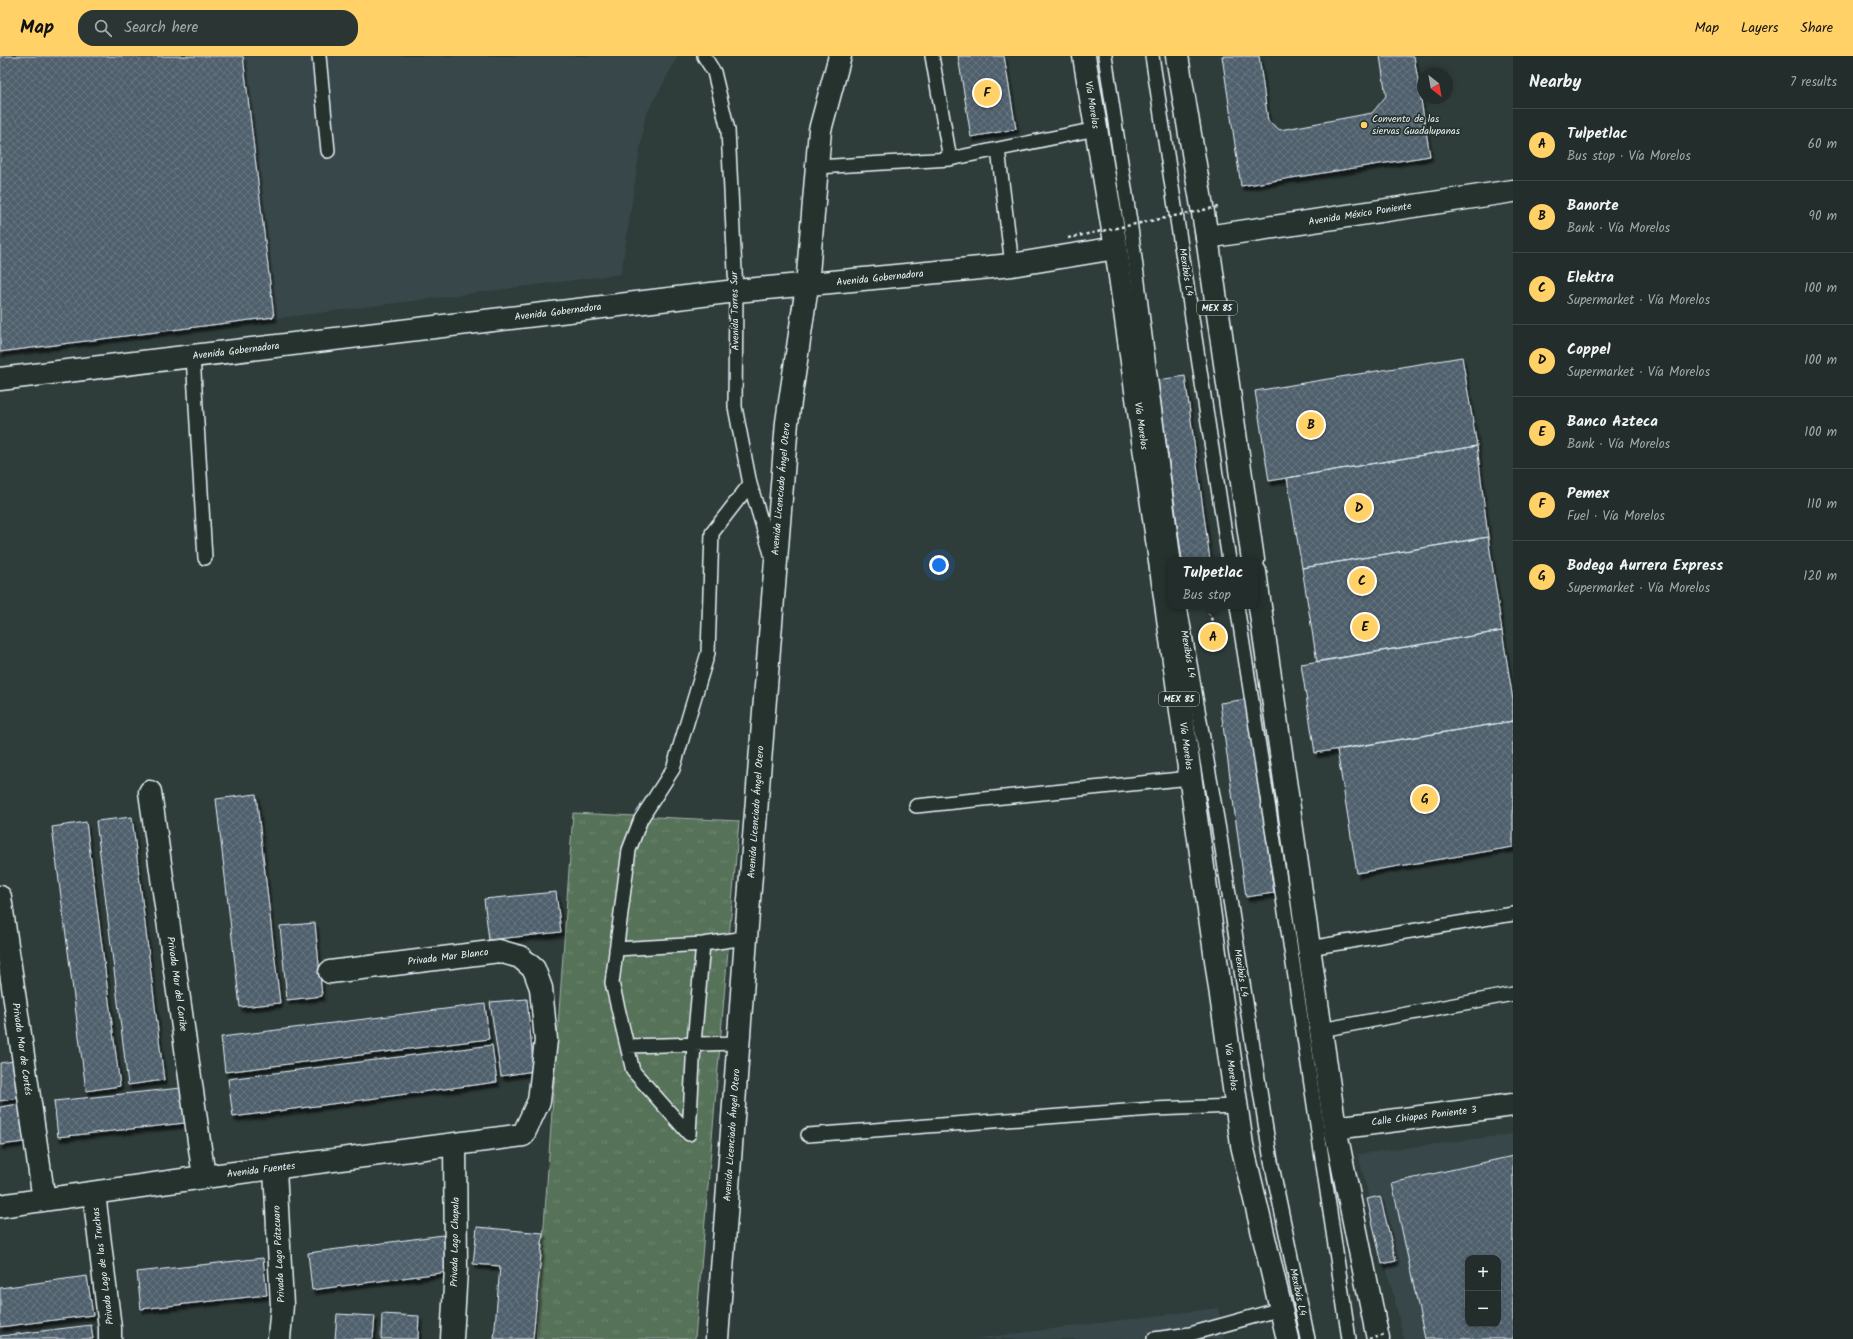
<!DOCTYPE html>
<meta charset="utf-8">
<style>
body{margin:0;font-family:Kalam,sans-serif;background:#2a3534;color:#f1f3f6}
.controls{position:absolute;right:12px;bottom:12px;display:grid;overflow:hidden;border-radius:8px;box-shadow:0 2px 6px #0003}
.controls button{width:36px;height:36px;display:grid;place-items:center;padding:0;border:0;border-bottom:1px solid #3f4948;background:#222d2c;color:#f1f3f6;font:20px sans-serif}
.compass{position:absolute;left:1417px;top:12px;width:36px;height:36px;border-radius:50%;background:#222d2c;box-shadow:0 2px 6px #0003;rotate:149deg}
.you{position:absolute;left:939px;top:509px;width:14px;height:14px;margin:-10px;border:3px solid #fff;border-radius:50%;background:#1a73e8;box-shadow:0 0 0 6px #1a73e833}
.badge{display:grid;place-items:center;width:26px;height:26px;border-radius:50%;background:#ffd166;color:#111;font-size:13px;font-weight:700}
.pin{position:absolute;translate:-50% -50%;border:2px solid #fff;box-shadow:0 1px 4px #0006}
.popup{position:absolute;left:1168px;top:501px;width:90px;height:52px;box-sizing:border-box;display:grid;place-content:center;border-radius:8px;background:#222d2c;filter:drop-shadow(0 1px 3px #0005);font-size:13px;white-space:nowrap;color:#a2a8a9}
.popup b{font-size:15px;color:#f1f3f6}
.popup::after{content:'';position:absolute;left:50%;top:100%;margin-left:-8px;border:8px solid transparent;border-top-color:#222d2c}
.list{margin:0;padding:0;list-style:none}
h2{display:flex;justify-content:space-between;align-items:center;height:52px;margin:0;padding:0 16px;font-size:17px}
h2 small{font-size:13px;font-weight:400;color:#a2a8a9}
.list li{display:grid;grid-template-columns:26px 1fr auto;gap:12px;align-items:center;box-sizing:border-box;height:72px;padding:0 16px;border-top:1px solid #3f4948}
.list b{display:block;font-size:15px;white-space:nowrap}
.list p{margin:0;font-size:13px;white-space:nowrap;color:#a2a8a9}
.list em{font-size:13px;font-style:normal;color:#a2a8a9}
.icon{flex:none;width:22px;height:22px;fill:none;stroke:currentColor;stroke-width:2;stroke-linecap:round;stroke-linejoin:round}
.map{position:relative;flex:none;width:1513px;height:1283px;overflow:hidden}
header{display:flex;align-items:center;gap:24px;box-sizing:border-box;height:56px;padding:0 20px;background:#ffd166;color:#111}
header strong{font-size:19px}
nav{display:flex;gap:22px;margin-inline-start:auto;font-size:14px}
.search{width:280px;height:36px;background:#2a3534;display:flex;align-items:center;gap:10px;box-sizing:border-box;padding:0 14px;border-radius:16px;color:#a2a8a9;font-size:15px}
main{display:flex}
aside{flex:1;background:#222d2c}
.map>svg:first-child{display:block}
.built{fill:#384749;fill-rule:evenodd}
.park{fill:url(#park-tufts);stroke:#a0b2a8}
.building{fill:url(#building-cross-hatch);stroke:#e8f1f8;fill-rule:evenodd;filter:url(#shadow)}
.lines{fill:none;stroke-linecap:round;stroke-linejoin:round}
.service-casing{stroke:#e8f1f8;stroke-width:16}
.minor-casing{stroke:#e8f1f8;stroke-width:25}
.secondary-casing{stroke:#e8f1f8;stroke-width:25}
.primary-casing{stroke:#e8f1f8;stroke-width:25}
.path{stroke:#e8f1f8;stroke-width:2.5;stroke-dasharray:3 3;stroke-linecap:butt}
.service{stroke:#26332d;stroke-width:13}
.minor{stroke:#26332d;stroke-width:22}
.secondary{stroke:#26332d;stroke-width:22}
.primary{stroke:#26332d;stroke-width:22}
.path-bridge{stroke:#e8f1f8;stroke-width:2.5;stroke-dasharray:3 3;stroke-linecap:butt}
.poi-dot{fill:#ffd166;stroke:#26332d;stroke-width:1.5}
.labels{text-anchor:middle;dominant-baseline:central;stroke-width:3.5;stroke-linejoin:round;paint-order:stroke}
.shield{fill:#26332d;stroke:#aeb8bb;stroke-width:1}
.shield-label{font-size:9px;font-weight:bold;fill:#e8f1f8}
.street-label{font-size:10px;fill:#e8f1f8;stroke:#26332d}
.poi-label{font-size:10px;fill:#e8f1f8;stroke:#26332d;text-anchor:start}
</style>
<header>
<strong>Map</strong>
<div class="search"><svg class="icon" aria-label="search" viewBox="0 0 24 24"><circle cx="10" cy="10" r="6"/><path d="M15 15l6 6"/></svg>Search here</div>
<nav><a>Map</a><a>Layers</a><a>Share</a></nav>
</header>
<main>
<div class="map">
<svg width="1513" height="1283" viewBox="0 0 1513 1283">
<defs>
<pattern id="park-tufts" width="24" height="20" patternUnits="userSpaceOnUse"><rect width="24" height="20" fill="#577258"/><path d="M3 7l-1-3M5 7V3M7 7l1-3M15 17l-1-3M17 17v-4M19 17l1-3" fill="none" stroke="#6f8771"/></pattern>
<pattern id="building-cross-hatch" width="8" height="8" patternUnits="userSpaceOnUse"><rect width="8" height="8" fill="#4f606c"/><path d="M0 0l8 8M0 8l8-8" fill="none" stroke="#687782"/></pattern>
<filter id="shadow"><feDropShadow dx="2.5" dy="4.5" stdDeviation="1" flood-color="#0009"/></filter>
</defs>
<rect width="100%" height="100%" fill="#2e3c3a"/>
<filter id="ink" filterUnits="userSpaceOnUse"><feTurbulence type="fractalNoise" baseFrequency=".025" numOctaves="2"/><feDisplacementMap in="SourceGraphic" scale="8" xChannelSelector="R" yChannelSelector="G"/><feConvolveMatrix kernelMatrix="1 2 1 2 8 2 1 2 1" color-interpolation-filters="sRGB"/></filter>
<g filter="url(#ink)">
<!-- built -->
<path class="built" d="M0 0H678L645 61 621 218 0 298Z
M1513 1078V1283H1404L1358 1098ZM1468 1202H1498V1268H1468Z
M1218 1252 1224 1283H972Z"/>
<!-- park -->
<path class="park" d="M573 757 739 765 695 1283H536Z"/>
<!-- building -->
<path class="building" d="M0 0H243L274 261 0 296Z
M958 0H1004L1016 73 971 81Z
M1222 0H1259L1268 65 1280 74 1372 57 1386 40 1380 0H1414L1430 100 1241 130Z
M1462 301 1477 390 1269 425 1255 335Z
M1185 320 1210 504H1182L1158 324Z
M1477 390 1488 481 1302 512 1287 422Z
M1488 481 1502 575 1317 606 1302 512Z
M1502 575 1513 644V665L1315 697 1301 608Z
M1247 643 1274 837 1246 841 1220 647Z
M1513 665V791L1357 817 1337 694Z
M256 738 280 947 240 951 216 743Z
M132 761 164 1024 128 1029 96 765Z
M86 766 120 1030 86 1035 52 771Z
M556 836 561 876 489 884 484 843Z
M315 867 322 940 287 944 280 870Z
M527 943 534 1015 501 1020 490 946Z
M485 948 489 983 225 1016 221 981Z
M492 989 497 1026 233 1061 228 1023Z
M14 1005 19 1042 0 1045V1007Z
M181 1032 185 1067 58 1081 54 1045Z
M19 1048 24 1086 0 1089V1051Z
M1513 1100V1283H1425L1392 1127ZM1468 1202H1498V1268H1468Z
M1380 1140 1396 1205 1382 1208 1367 1143Z
M477 1171 543 1177 533 1283H494L500 1210 473 1208Z
M443 1179 448 1216 312 1234 308 1197Z
M263 1202 267 1239 141 1253 137 1216Z
M87 1220 93 1259 0 1271V1232Z
M337 1258 375 1260 373 1283H335Z
M382 1258 419 1260 418 1283H381Z
M91 1269 93 1283H0V1280Z"/>
<g class="lines">
<defs>
<path id="service" d="M319 0 328 95
M704 0 714 16 728 74 736 235 735 351 750 428 772 501
M932 0 950 103
M1105 0 1131 172 1174 504
M1152 0 1229 504
M998 93 1012 209
M817 111 950 103 1096 73
M193 300 205 502
M1180 550 1219 774 1271 1105 1308 1283
M1237 550 1289 881 1349 1283
M916 750 1190 722
M1309 892 1513 858
M616 893 703 888 746 882
M1321 974 1513 938
M627 990 738 987
M689 1078 633 1015 612 927 629 794 641 763 673 713 708 597 712 477 750 428
M689 1078 694 987 703 888
M808 1079 1152 1053 1236 1050
M1154 1283 1190 1278 1281 1253"/>
<path id="minor" d="M150 736 204 1121
M0 841 44 1144
M1335 1072 1513 1049
M275 1113 282 1249 279 1283
M94 1137 110 1272V1283
M0 1150 204 1121 523 1079 539 1045 546 984 541 932 534 913 520 901 499 895 330 916
M452 1283 456 1213 455 1088"/>
<path id="secondary" d="M1207 181 1513 135
M0 323 736 235 1012 209 1116 192
M717 1283 746 882 787 366 807 230"/>
<path id="primary" d="M1084 0 1116 192 1242 1089 1288 1283
M1177 0 1207 181 1253 504
M807 230 820 74 840 0
M1255 516 1335 1072 1378 1283"/>
</defs>
<!-- service casing -->
<use href="#service" class="service-casing"/>
<!-- minor casing -->
<use href="#minor" class="minor-casing"/>
<!-- secondary casing -->
<use href="#secondary" class="secondary-casing"/>
<!-- primary casing -->
<use href="#primary" class="primary-casing"/>
<!-- path -->
<path class="path" d="M1208 550 1219 592"/>
<!-- service -->
<use href="#service" class="service"/>
<!-- minor -->
<use href="#minor" class="minor"/>
<!-- secondary -->
<use href="#secondary" class="secondary"/>
<!-- primary -->
<use href="#primary" class="primary"/>
<!-- path-bridge -->
<path class="path-bridge" d="M1068 182 1218 151
M1369 1283 1386 1279"/>
</g>
</g>
<!-- markers -->
<circle class="poi-dot" cx="1364" cy="69" r="4"/>
<g class="labels">
<!-- shield labels -->
<g class="shield">
<rect x="1197" y="245" width="40" height="14" rx="3"/>
<rect x="1159" y="636" width="40" height="14" rx="3"/>
</g>
<g class="shield-label">
<text x="1217" y="252">MEX 85</text>
<text x="1179" y="643">MEX 85</text>
</g>
<!-- street labels -->
<g class="street-label">
<text transform="translate(1092 49) rotate(81)">Vía Morelos</text>
<text transform="translate(1360 158) rotate(-9)">Avenida México Poniente</text>
<text transform="translate(1186 216) rotate(81)">Mexibús L4</text>
<text transform="translate(880 222) rotate(-6)">Avenida Gobernadora</text>
<text transform="translate(735 255) rotate(-91)">Avenida Torres Sur</text>
<text transform="translate(558 256) rotate(-7)">Avenida Gobernadora</text>
<text transform="translate(236 295) rotate(-7)">Avenida Gobernadora</text>
<text transform="translate(1141 370) rotate(82)">Vía Morelos</text>
<text transform="translate(781 433) rotate(-85)">Avenida Licenciado Ángel Otero</text>
<text transform="translate(1188 598) rotate(80)">Mexibús L4</text>
<text transform="translate(1186 690) rotate(82)">Vía Morelos</text>
<text transform="translate(756 756) rotate(-86)">Avenida Licenciado Ángel Otero</text>
<text transform="translate(448 901) rotate(-7)">Privada Mar Blanco</text>
<text transform="translate(1241 917) rotate(81)">Mexibús L4</text>
<text transform="translate(177 928) rotate(82)">Privada Mar del Caribe</text>
<text transform="translate(22 993) rotate(82)">Privada Mar de Cortés</text>
<text transform="translate(1231 1011) rotate(82)">Vía Morelos</text>
<text transform="translate(1424 1060) rotate(-7)">Calle Chiapas Poniente 3</text>
<text transform="translate(732 1079) rotate(-86)">Avenida Licenciado Ángel Otero</text>
<text transform="translate(261 1114) rotate(-7)">Avenida Fuentes</text>
<text transform="translate(455 1186) rotate(-89)">Privada Lago Chapala</text>
<text transform="translate(279 1198) rotate(-93)">Privada Lago Pátzcuaro</text>
<text transform="translate(103 1210) rotate(-97)">Privada Lago de las Truchas</text>
<text transform="translate(1298 1236) rotate(78)">Mexibús L4</text>
</g>
<!-- poi labels -->
<g class="poi-label">
<text x="1372" y="63">Convento de las<tspan x="1372" dy="12">siervas Guadalupanas</tspan></text>
</g>
</g>
</svg>
<div class="controls">
<button>+</button>
<button>−</button>
</div>
<svg class="compass" viewBox="-18 -18 36 36"><path d="M0-13l5 13h-10z" fill="#e53935"/><path d="M0 13l5-13h-10z" fill="#a2a8a9"/></svg>
<div class="you"></div>
<div class="pin badge" style="left:1213px;top:581px">A</div>
<div class="popup"><b>Tulpetlac</b>Bus stop</div>
<div class="pin badge" style="left:1311px;top:369px">B</div>
<div class="pin badge" style="left:1362px;top:525px">C</div>
<div class="pin badge" style="left:1359px;top:452px">D</div>
<div class="pin badge" style="left:1365px;top:571px">E</div>
<div class="pin badge" style="left:987px;top:37px">F</div>
<div class="pin badge" style="left:1425px;top:743px">G</div>
</div>
<aside>
<h2>Nearby<small>7 results</small></h2>
<ul class="list">
<li><span class="badge">A</span><div><b>Tulpetlac</b><p>Bus stop · Vía Morelos</p></div><em>60 m</em></li>
<li><span class="badge">B</span><div><b>Banorte</b><p>Bank · Vía Morelos</p></div><em>90 m</em></li>
<li><span class="badge">C</span><div><b>Elektra</b><p>Supermarket · Vía Morelos</p></div><em>100 m</em></li>
<li><span class="badge">D</span><div><b>Coppel</b><p>Supermarket · Vía Morelos</p></div><em>100 m</em></li>
<li><span class="badge">E</span><div><b>Banco Azteca</b><p>Bank · Vía Morelos</p></div><em>100 m</em></li>
<li><span class="badge">F</span><div><b>Pemex</b><p>Fuel · Vía Morelos</p></div><em>110 m</em></li>
<li><span class="badge">G</span><div><b>Bodega Aurrera Express</b><p>Supermarket · Vía Morelos</p></div><em>120 m</em></li>
</ul>
</aside>
</main>
